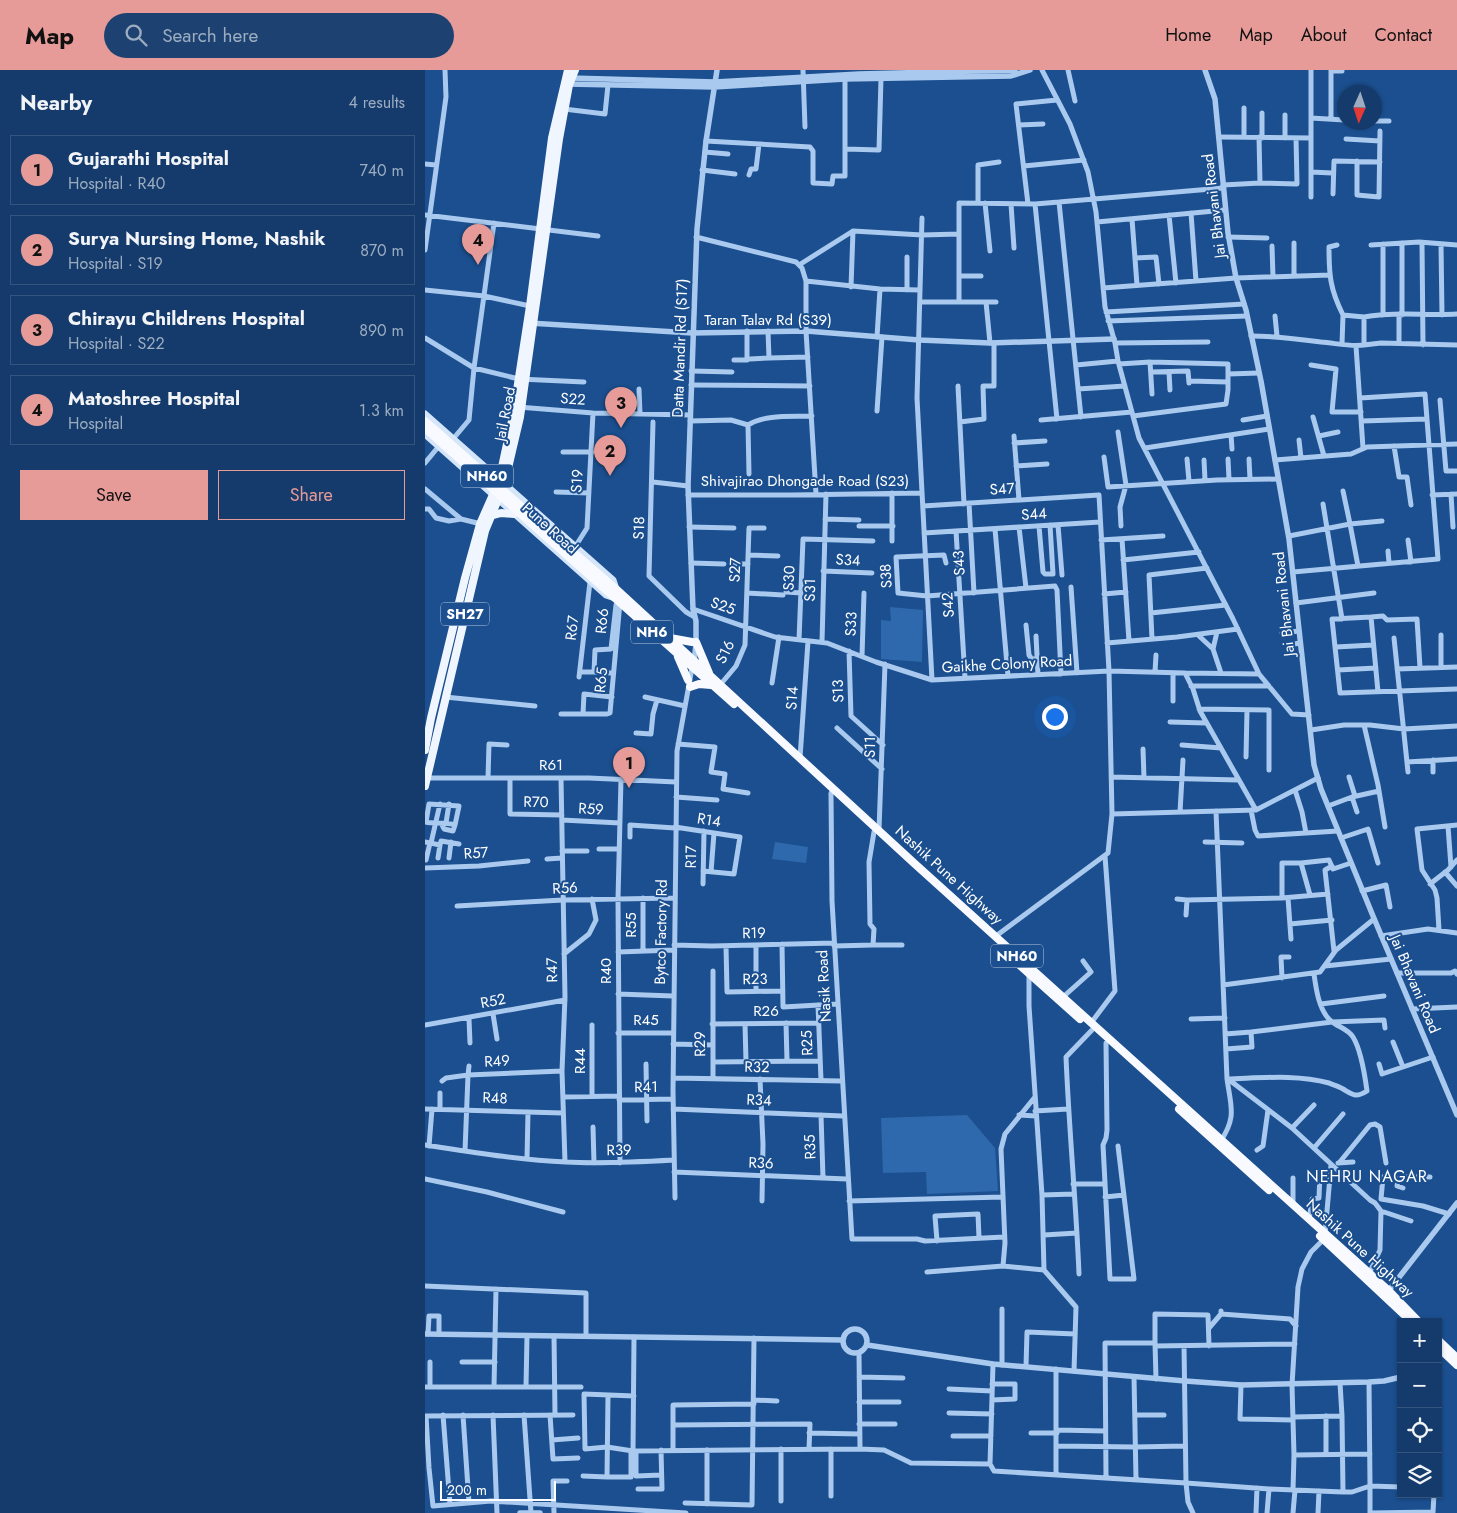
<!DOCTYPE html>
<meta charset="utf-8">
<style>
body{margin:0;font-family:Jost,sans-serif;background:#1d4271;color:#f1f3f6}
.controls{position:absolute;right:15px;bottom:15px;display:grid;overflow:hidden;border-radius:0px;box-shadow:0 1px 4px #0004}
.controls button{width:45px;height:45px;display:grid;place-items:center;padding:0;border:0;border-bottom:1px solid #33557e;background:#143b6b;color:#f1f3f6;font:25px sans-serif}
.compass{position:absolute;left:912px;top:15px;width:45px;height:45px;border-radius:50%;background:#143b6b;box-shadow:0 1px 4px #0004;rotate:183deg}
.scale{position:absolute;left:15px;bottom:12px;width:116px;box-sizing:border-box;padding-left:5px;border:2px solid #fff;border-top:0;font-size:14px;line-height:18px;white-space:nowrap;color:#fff;-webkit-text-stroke:4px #1b4f8f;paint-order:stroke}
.you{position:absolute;left:629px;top:646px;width:18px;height:18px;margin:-12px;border:4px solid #fff;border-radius:50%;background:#1a73e8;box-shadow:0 0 0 8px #1a73e833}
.badge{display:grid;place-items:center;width:32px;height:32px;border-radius:50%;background:#e69b98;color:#111;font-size:16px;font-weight:700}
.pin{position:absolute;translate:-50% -41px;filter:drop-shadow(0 1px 2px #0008)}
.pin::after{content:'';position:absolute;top:26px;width:18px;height:15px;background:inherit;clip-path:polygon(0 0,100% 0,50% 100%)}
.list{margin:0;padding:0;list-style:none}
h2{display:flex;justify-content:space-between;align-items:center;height:65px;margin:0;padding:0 20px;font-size:21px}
h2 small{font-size:16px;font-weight:400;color:#9dadc1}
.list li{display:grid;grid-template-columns:32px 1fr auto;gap:15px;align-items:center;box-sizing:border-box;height:70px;margin:0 10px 10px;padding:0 10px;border:1px solid #33557e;border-radius:0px}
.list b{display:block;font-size:19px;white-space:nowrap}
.list p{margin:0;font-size:16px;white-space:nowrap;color:#9dadc1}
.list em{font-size:16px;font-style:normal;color:#9dadc1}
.actions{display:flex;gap:10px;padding:15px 20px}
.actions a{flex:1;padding:11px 0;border:1px solid #e69b98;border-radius:0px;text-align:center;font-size:18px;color:#e69b98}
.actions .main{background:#e69b98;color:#111}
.icon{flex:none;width:28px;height:28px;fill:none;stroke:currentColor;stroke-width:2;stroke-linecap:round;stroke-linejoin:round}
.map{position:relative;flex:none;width:1032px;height:1443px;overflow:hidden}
header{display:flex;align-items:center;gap:30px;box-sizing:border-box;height:70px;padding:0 25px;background:#e69b98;color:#111}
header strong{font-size:24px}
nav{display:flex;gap:28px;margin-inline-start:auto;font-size:18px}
.search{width:350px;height:45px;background:#1d4271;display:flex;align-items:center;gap:12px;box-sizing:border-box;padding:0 18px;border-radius:28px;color:#9dadc1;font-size:19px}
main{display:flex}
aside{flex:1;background:#143b6b}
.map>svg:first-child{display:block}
.green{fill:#2e69ad}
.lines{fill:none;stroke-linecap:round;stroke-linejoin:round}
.minor{stroke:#a9c9ee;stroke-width:5}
.tertiary{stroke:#a9c9ee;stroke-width:5.5}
.secondary{stroke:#d6e6fa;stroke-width:7}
.primary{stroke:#f0f6ff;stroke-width:8}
.trunk{stroke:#f8faff;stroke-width:8}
.trunk-bridge{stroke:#f8faff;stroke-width:8}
.labels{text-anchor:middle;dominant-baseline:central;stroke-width:4;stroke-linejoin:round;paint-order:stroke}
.shield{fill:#1b4f8f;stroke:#bbcadd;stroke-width:1}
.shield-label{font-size:14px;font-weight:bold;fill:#fff}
.street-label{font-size:15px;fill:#fff;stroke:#1b4f8f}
.neighbourhood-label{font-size:16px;letter-spacing:1px;fill:#fff;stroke:#1b4f8f}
</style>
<header>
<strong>Map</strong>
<div class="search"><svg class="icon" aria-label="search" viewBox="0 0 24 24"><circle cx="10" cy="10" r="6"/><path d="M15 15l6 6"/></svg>Search here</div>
<nav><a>Home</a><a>Map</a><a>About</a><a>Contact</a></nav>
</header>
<main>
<aside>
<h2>Nearby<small>4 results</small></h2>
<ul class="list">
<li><span class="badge">1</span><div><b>Gujarathi Hospital</b><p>Hospital · R40</p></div><em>740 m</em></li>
<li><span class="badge">2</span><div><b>Surya Nursing Home, Nashik</b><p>Hospital · S19</p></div><em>870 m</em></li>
<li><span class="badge">3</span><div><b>Chirayu Childrens Hospital</b><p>Hospital · S22</p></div><em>890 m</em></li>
<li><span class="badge">4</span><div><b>Matoshree Hospital</b><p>Hospital</p></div><em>1.3 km</em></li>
</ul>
<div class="actions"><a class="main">Save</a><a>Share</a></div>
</aside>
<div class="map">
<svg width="1032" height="1443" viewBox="0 0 1032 1443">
<rect width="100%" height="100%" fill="#1b4f8f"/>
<!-- green -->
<path class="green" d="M465 537 498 540 497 592 456 589V550L466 551Z
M350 772 383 777 381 793 347 789Z
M542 1045 570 1078 573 1121 502 1124 501 1102 458 1103 456 1048Z"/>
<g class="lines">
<!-- minor -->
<path class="minor" d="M378 0 380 57
M617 0 645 54 663 102 671 142 680 237 690 273 693 291 714 368 808 549 834 604 867 644 884 645
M643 0 650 31
M906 1H917
M139 39 180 44 183 15
M837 43V68
M886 48 919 50
M906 49V0
M949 51H964
M594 55 618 54
M794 67 886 68
M819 67V38
M860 68V45
M921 69 955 71
M281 71 385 77 388 81V113L407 114 408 106H420V9
M421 79 454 80 456 8
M280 82 303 84
M932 91V125L954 127 955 61
M0 94 11 95
M599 96 659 90
M277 100 310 104
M886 102 907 103
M324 105 326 99H331L334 74
M835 113 872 114 871 68
M798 115 835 113 834 67
M908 124 909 91 955 92
M886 127V0
M553 133V95L574 92
M560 133 565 181
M586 134 589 178
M603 134 591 34 632 30
M766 143 771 211
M0 145 173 166
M744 145 751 213
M497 148 492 328 507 610
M707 149 712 215
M672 152 800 140
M271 167 371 192 377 198 381 211V261L391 424
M803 167 842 168
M869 173V206
M977 173V245
M997 173 998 275
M1016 174 1017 245
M912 175 904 177C904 205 905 219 918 245
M946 175 994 172 1032 175
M847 176 848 207
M0 180 21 27 20 0
M482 187V220
M710 188 731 187 734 214
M374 195 428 161 497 165 534 164
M534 206H556
M381 211 455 219
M426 217 428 161
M678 218 811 208 905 205
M0 220 59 226 105 236
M495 232H571
M534 232V133L610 134
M561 232 565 273
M681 242 819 234
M974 244V273
M958 245V174
M850 246 852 266
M939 247C969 241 1002 246 1032 244
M683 251 822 246
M343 261 344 288 383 287
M826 266C850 266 873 269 896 272 910 273 925 277 939 275V247L918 245 917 274
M452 267 455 219 495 220
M0 268 49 298 69 153
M690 273 783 272
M939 275 956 273 1032 275
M931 276 938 378
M325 289 344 288
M309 290H322V261
M694 294 725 292 727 324
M651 295 693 291
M886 295 911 299 907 342H936
M266 301 307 302
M726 302 763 301 764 313
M744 302 745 320
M803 304 834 303
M764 311 803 312
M266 315 385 316
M533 316 539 434
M214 319 215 344
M653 319 700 316
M1015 330 1021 401H1032
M93 337 168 343 265 345
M452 341 457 267
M708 346 801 334 803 320V294L725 292
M656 347 634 132 798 118
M888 347 899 386
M632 349 610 134 634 132
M616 350 707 342
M818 350 842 346
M265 351 306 350 323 355C341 344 366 347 387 346
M937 351 1001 349
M228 352 224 506 261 542 268 546
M535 352 559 349 558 316H569V273
M323 355 324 404
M693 362 701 415 695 437 696 456
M806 365 807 379
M589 366 594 430
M894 366 913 362
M28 369 44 350 49 298 94 309 159 312
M874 370 876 388
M589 373 620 371
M969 376 974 407H982L986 435
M720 378 844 359
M138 382H167
M679 387 683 417 792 410 853 409
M762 389 764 411
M803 389 804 409
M824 389 825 409
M779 390 780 410
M850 390 926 384 942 377 1032 374
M0 393 14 376
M591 396 622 394
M228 412 263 416
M0 419 36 449
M918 421 925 454 957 451
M131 422 164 423
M467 423V471
M1026 424 1028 457
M263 425H367L497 423
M1007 425 1032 424
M544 433 549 523
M898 434 917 549
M0 439H4L11 448 24 451 36 449 56 454
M400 449 434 450
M633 455 637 505
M434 456H468
M614 456 618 502 620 504H628L625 455
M264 457 309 458
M594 457 601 518
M570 459 583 606
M531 461 540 608
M499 463 675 452
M864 466 925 454 933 496
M697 469 704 571
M676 470 738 466
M983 470 986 492
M150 477 162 458 168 343
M963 481 964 493
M323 485 353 486
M698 490 774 482
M266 493 299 494
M521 493 519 485 471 487 473 523 502 526 630 516 632 520 636 604
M310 494H323
M398 501 447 503
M868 502 1013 489 1000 324 935 328
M646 517 652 603
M361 522 376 523
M322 523 358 525
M679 524 701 522
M871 533 949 523
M268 539 350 567 402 573 451 592 507 610 684 601 674 425 498 436
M726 543 801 535
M946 547 958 546 962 550 992 549 995 598
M601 555 604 585 606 588 612 590
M857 563 874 561
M773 565 788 579 796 603
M611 566 613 605
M969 568 983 702
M727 569 724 505 782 498
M374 570 378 469 448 471
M397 572 401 424
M682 573 752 567 813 559
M864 575 875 573
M911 577 948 575
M788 579 792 562
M424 581 426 646 458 675
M437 586 439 523
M1016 597V565
M972 599 1032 597
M913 600 951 598
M155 602H169
M730 602 731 585
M186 603 169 602 170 580 186 579 191 535
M760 603 834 604
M154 607 165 512
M347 613 354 567
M295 615 311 596 320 575 324 458H339
M766 616H844
M953 622 946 547 907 549 915 623 1032 619
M20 627 110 636
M220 627 260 636
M748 631V603
M774 639 844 640V700
M136 644H182L185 643 195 532
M158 644 159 624 187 627
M745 652 781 653
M939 655 953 715 960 757
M412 658 457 699
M886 660 919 655H945L979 659 1032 656
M211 663 226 664 228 644 232 630
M253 674 290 677 286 702 300 704 298 719 323 723
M757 675 796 678
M718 679 719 708
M821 687 822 640
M375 688 383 571
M1008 690V702
M982 692 1032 689
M686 707 814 710
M924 707 930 726
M2 708H164L251 712
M63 708 64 674 82 675
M85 708V744L137 745
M136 708 140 927 137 1001 140 1092
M870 720 877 742 881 763
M406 723 407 831 427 1169H492L500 1171 579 1167
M251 727 292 730
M927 727 932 742
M903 736 927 727 954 721
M826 740 830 760 833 766 913 761
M791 741 802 1009C806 1037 812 1047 795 1072
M755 742 758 690
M687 744 684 601 760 603 768 619 775 641 831 740
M137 750 195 753
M0 752C10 754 21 752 30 755L28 761 19 759 17 755
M1 752 4 734 34 736 30 755
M21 753 24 734
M1023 756 1026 797
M250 757 315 767 309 804 278 801
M454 760 460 594
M205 767V755L250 758
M916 768 943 759 953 793
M0 772 15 775 16 771 34 774
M780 772 817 773
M6 773 15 734
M174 779H194
M137 781H162
M13 788 15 775
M24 788 26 772
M122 789 137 788
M1 790 5 773
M876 793 904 790 908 799 926 793
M907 796 900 800 909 881
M0 798 54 796 103 791
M286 802 289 763
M1020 802 1032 816
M278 814 279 761
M1005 814 1023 800 1032 790
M937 821 961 815 965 837
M857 828V793H876L885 825
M863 828 866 869
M752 829 762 830
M32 836 138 830 249 828
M761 845 762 830 857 828 903 824
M865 854 907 850
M1014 860 1012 828 1010 820 997 800 992 759 1032 755
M571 866 683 783 687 744 831 740 893 708
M956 866 1003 859 1032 863
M357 874 358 937 412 934
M249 875 287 876 409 873
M331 875V921
M448 875H477
M301 876 302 922 358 921
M409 876 448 875 449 859 445 854 444 792 449 762 452 759
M218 881V828
M193 882 249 880
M139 884 164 864 171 850 167 829
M900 896 966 889
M604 902V936L617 1125 619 1200 651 1237 649 1301
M972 903H1026L1030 901 1032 904
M857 908 856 887H864
M798 915 895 902 911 880 949 849
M193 924 248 926
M638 927 666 902 658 891
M896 934 959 926
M393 935 396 1010
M987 939 1032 937
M68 944 72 969
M44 949 45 973
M766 949 800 948
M361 953 362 991
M666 953 690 921 680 786
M287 954 394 953
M320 954 321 992
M0 955 140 930
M193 963H248
M800 964 826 962
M968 972 978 997
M681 973 682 1060 681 1068 678 1075 685 1209H709L693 1076
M248 974 288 975
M801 979 827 977 826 962 907 952 959 950 960 958
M288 992 395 991
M221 994 222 1051
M954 994 957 1004 1008 987
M248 1008 416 1011
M288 1008V901
M335 1009 338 1074 337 1131
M802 1009C836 1008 871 1004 904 1013 908 1015 914 1016 918 1019 928 1025 931 1028 942 1021 940 1006 936 980 928 967 923 959 913 957 906 951 894 941 891 919 889 904
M803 1009 867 1058 945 1130 950 1133 956 1141 955 1180 944 1204
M17 1011 21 1008 43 1005 44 996
M167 1026V955
M138 1027 194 1026
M194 1030 248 1029
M0 1039 138 1043
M15 1039V1023
M248 1039 418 1046
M610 1041 643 1039
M396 1045 398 1108
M594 1045 611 1046
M168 1057 169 1093
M867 1058 889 1035
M0 1075C46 1082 94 1090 141 1092 177 1094 213 1092 249 1090
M4 1076 7 1039
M889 1078 918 1044
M832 1080 838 1076 843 1040
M40 1081 43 1005 137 1001
M102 1089 103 1042
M195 1093 193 829 196 709
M913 1093 928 1092
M914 1093 945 1055 950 1054 955 1057 961 1093
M249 1102 422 1109
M1005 1107H976L973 1109 958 1107 956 1129 998 1136 1024 1144
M0 1109 62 1122 138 1142
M973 1109 972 1116 978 1118
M648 1114H679
M617 1125 649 1124
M680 1127 699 1125
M250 1128 248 1021 252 681 267 598
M424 1131 578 1127
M868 1134V1108
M956 1141 986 1151
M884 1150 887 1129 894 1128 895 1102
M900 1164 906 1095
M619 1165 652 1163
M512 1171 510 1146 553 1144 554 1168
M578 1196 580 1173 576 1079 580 1064 610 1027
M502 1202 578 1196 619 1200
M654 1204C651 1131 644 1060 641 987L667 960
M0 1216 161 1223V1266
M796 1244 865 1249 871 1256
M784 1258 796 1244V1241
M3 1264 4 1246H14V1264
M129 1266 130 1345
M730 1273V1244L783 1245 784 1276
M730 1276 870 1274
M759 1276 761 1413 844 1419 918 1422H927L945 1416 944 1312
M434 1283 435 1379
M37 1292H70
M568 1294 565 1394 569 1401 761 1413 763 1432 768 1443
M577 1295V1239
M601 1296 602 1262 650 1264
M434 1307 478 1308
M709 1307 711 1409
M915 1313 917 1346 918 1422
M816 1315 815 1349 868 1350
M0 1317H156
M5 1317V1292
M69 1317 71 1219
M101 1317 102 1266
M524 1319 567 1321
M209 1326 159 1324 160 1379 182 1377 208 1381 209 1267
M329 1330 352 1331
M567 1330 590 1329V1314H567
M434 1332H474
M524 1343 567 1344
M18 1345 25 1434
M38 1345 44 1433
M68 1345 72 1443
M99 1345 106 1443
M125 1345 128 1389 153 1388
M710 1345H739
M0 1346H1L4 1398 8 1436 66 1431 261 1443
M1 1346 148 1345
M901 1346V1384
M868 1347 917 1346
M434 1354H470
M248 1355 385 1354 384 1379
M632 1360 680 1361
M384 1363 435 1364
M606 1363H632
M528 1366H566
M127 1370 153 1368
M632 1376 710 1377 760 1376
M406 1379V1426
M248 1380V1335L329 1334
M208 1381 435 1379 459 1380 486 1393 565 1394
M211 1381V1406L236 1405
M869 1385 945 1384
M631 1404V1299
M158 1406 182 1407 183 1325
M182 1407H206V1381
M681 1407 680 1273H730L731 1309
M213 1419H237L236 1380
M868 1420 869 1385 867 1315 873 1217 877 1199 886 1182 898 1170
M356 1431V1379
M260 1433 327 1435 329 1268
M282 1434V1380
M129 1443 128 1411H142
M831 1443 832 1418
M842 1443 844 1419
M868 1443 870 1420
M893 1443 894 1421
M945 1443 1008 1442 1009 1424
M945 1443V1416L976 1417"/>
<!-- tertiary -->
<path class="tertiary" d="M780 0 790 29 803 163 811 208 821 240 836 311 864 469 889 695 896 719 948 846 1032 1045
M145 8 290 12 434 4 590 0
M141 14 289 17 420 9 586 6 605 0
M104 253 267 263 381 261 494 270 565 273 689 269
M269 593 271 573V551L268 539 263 416 272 159 281 71 292 0
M961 1224 1032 1133
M418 1271a12 12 0 1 1 24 0a12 12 0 1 1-24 0Z
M0 1264 418 1270
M442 1275 568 1294 760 1311 816 1315 944 1312 959 1311 976 1307
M95 1443H115"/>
<!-- secondary -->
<path class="secondary" d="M0 344 188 510 191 519
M0 364 181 525 190 528"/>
<!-- primary -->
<path class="primary" d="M65 446 76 443 89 444
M0 680 6 648 40 508 55 454 74 411 88 346 105 236 127 68 143 0
M0 716 60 461 79 415 95 347 134 69 144 15 150 0"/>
<!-- trunk -->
<path class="trunk" d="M124 461 191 519 490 794 964 1221 994 1252
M118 464 309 634
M245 568 267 572
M271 572 284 603
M253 587 263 610
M265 617 274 614 286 615
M589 890 655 949
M754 1039 844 1120
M895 1166 987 1252
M1013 1270 1032 1288
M1013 1277 1032 1295"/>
<!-- trunk-bridge -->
<path class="trunk-bridge" d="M0 351 124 461
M0 358 118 464"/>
</g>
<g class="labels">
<!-- shield labels -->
<g class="shield">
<rect x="36" y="394.5" width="52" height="23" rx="4"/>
<rect x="16" y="532.5" width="48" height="23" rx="4"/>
<rect x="206" y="550.5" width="42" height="23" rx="4"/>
<rect x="566" y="874.5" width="52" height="23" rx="4"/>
</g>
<g class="shield-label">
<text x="62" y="406">NH60</text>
<text x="40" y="544">SH27</text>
<text x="227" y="562">NH6</text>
<text x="592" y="886">NH60</text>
</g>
<!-- street labels -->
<g class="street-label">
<text transform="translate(789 136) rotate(-97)">Jai Bhavani Road</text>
<text x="343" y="250">Taran Talav Rd (S39)</text>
<text transform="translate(255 278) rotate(-88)">Datta Mandir Rd (S17)</text>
<text transform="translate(148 329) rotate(4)">S22</text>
<text transform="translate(80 344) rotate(-79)">Jail Road</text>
<text transform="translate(152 411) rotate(-87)">S19</text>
<text x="380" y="411">Shivajirao Dhongade Road (S23)</text>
<text transform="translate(577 419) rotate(-4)">S47</text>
<text transform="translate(609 444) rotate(-4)">S44</text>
<text transform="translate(125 458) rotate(42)">Pune Road</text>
<text transform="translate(214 458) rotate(-88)">S18</text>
<text transform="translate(423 490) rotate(3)">S34</text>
<text transform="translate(534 493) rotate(-94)">S43</text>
<text transform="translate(310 500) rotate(-88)">S27</text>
<text transform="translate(461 506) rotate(-93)">S38</text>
<text transform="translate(364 508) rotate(-88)">S30</text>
<text transform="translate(385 520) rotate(-89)">S31</text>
<text transform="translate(859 534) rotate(-96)">Jai Bhavani Road</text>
<text transform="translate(523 535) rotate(-94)">S42</text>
<text transform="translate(298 536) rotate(19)">S25</text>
<text transform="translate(177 551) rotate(-84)">R66</text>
<text transform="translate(426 554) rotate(-88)">S33</text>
<text transform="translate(147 558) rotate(-83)">R67</text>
<text transform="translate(300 582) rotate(-64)">S16</text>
<text transform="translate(582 594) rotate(-3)">Gaikhe Colony Road</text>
<text transform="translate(176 610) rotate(-84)">R65</text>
<text transform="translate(413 621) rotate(-92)">S13</text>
<text transform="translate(367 628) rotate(-86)">S14</text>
<text transform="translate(445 677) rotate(-89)">S11</text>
<text x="126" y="695">R61</text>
<text transform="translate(111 732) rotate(1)">R70</text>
<text transform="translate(166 739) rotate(3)">R59</text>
<text transform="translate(284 750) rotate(9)">R14</text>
<text transform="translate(51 783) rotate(-4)">R57</text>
<text transform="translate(266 787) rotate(-89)">R17</text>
<text transform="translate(524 805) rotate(42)">Nashik Pune Highway</text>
<text transform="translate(140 818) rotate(-3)">R56</text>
<text transform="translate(206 855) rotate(-90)">R55</text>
<text transform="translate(236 862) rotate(-89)">Bytco Factory Rd</text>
<text transform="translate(329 863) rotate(-1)">R19</text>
<text transform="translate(127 900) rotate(-91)">R47</text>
<text transform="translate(181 901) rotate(-90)">R40</text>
<text transform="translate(330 909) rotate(-1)">R23</text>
<text transform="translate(990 914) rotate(67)">Jai Bhavani Road</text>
<text transform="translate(399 916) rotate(-93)">Nasik Road</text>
<text transform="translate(68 931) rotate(-11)">R52</text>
<text x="341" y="941">R26</text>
<text x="221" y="950">R45</text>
<text transform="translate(382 973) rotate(-92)">R25</text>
<text transform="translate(275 974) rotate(-91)">R29</text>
<text transform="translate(72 991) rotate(-3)">R49</text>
<text transform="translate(155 991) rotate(-90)">R44</text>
<text transform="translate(332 997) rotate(1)">R32</text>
<text transform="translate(221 1017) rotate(-1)">R41</text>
<text transform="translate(70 1028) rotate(2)">R48</text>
<text transform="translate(334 1030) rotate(2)">R34</text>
<text transform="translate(385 1077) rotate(-92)">R35</text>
<text transform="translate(194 1080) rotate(-1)">R39</text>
<text transform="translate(336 1093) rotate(2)">R36</text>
<text transform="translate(935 1178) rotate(42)">Nashik Pune Highway</text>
</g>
<!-- neighbourhood labels -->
<g class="neighbourhood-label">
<text x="942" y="1106">NEHRU NAGAR</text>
</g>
</g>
</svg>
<div class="controls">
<button>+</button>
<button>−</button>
<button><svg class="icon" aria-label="locate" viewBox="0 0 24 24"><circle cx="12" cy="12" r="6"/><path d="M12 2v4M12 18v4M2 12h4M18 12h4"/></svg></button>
<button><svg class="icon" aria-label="layers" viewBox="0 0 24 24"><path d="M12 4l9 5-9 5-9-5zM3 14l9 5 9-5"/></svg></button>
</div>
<svg class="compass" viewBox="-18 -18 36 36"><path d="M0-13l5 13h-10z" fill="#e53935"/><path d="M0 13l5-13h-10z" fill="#9dadc1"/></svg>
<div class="scale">200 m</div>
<div class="you"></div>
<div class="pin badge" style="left:204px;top:718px">1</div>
<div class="pin badge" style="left:185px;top:406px">2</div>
<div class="pin badge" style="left:196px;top:358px">3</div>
<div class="pin badge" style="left:53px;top:195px">4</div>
</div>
</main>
